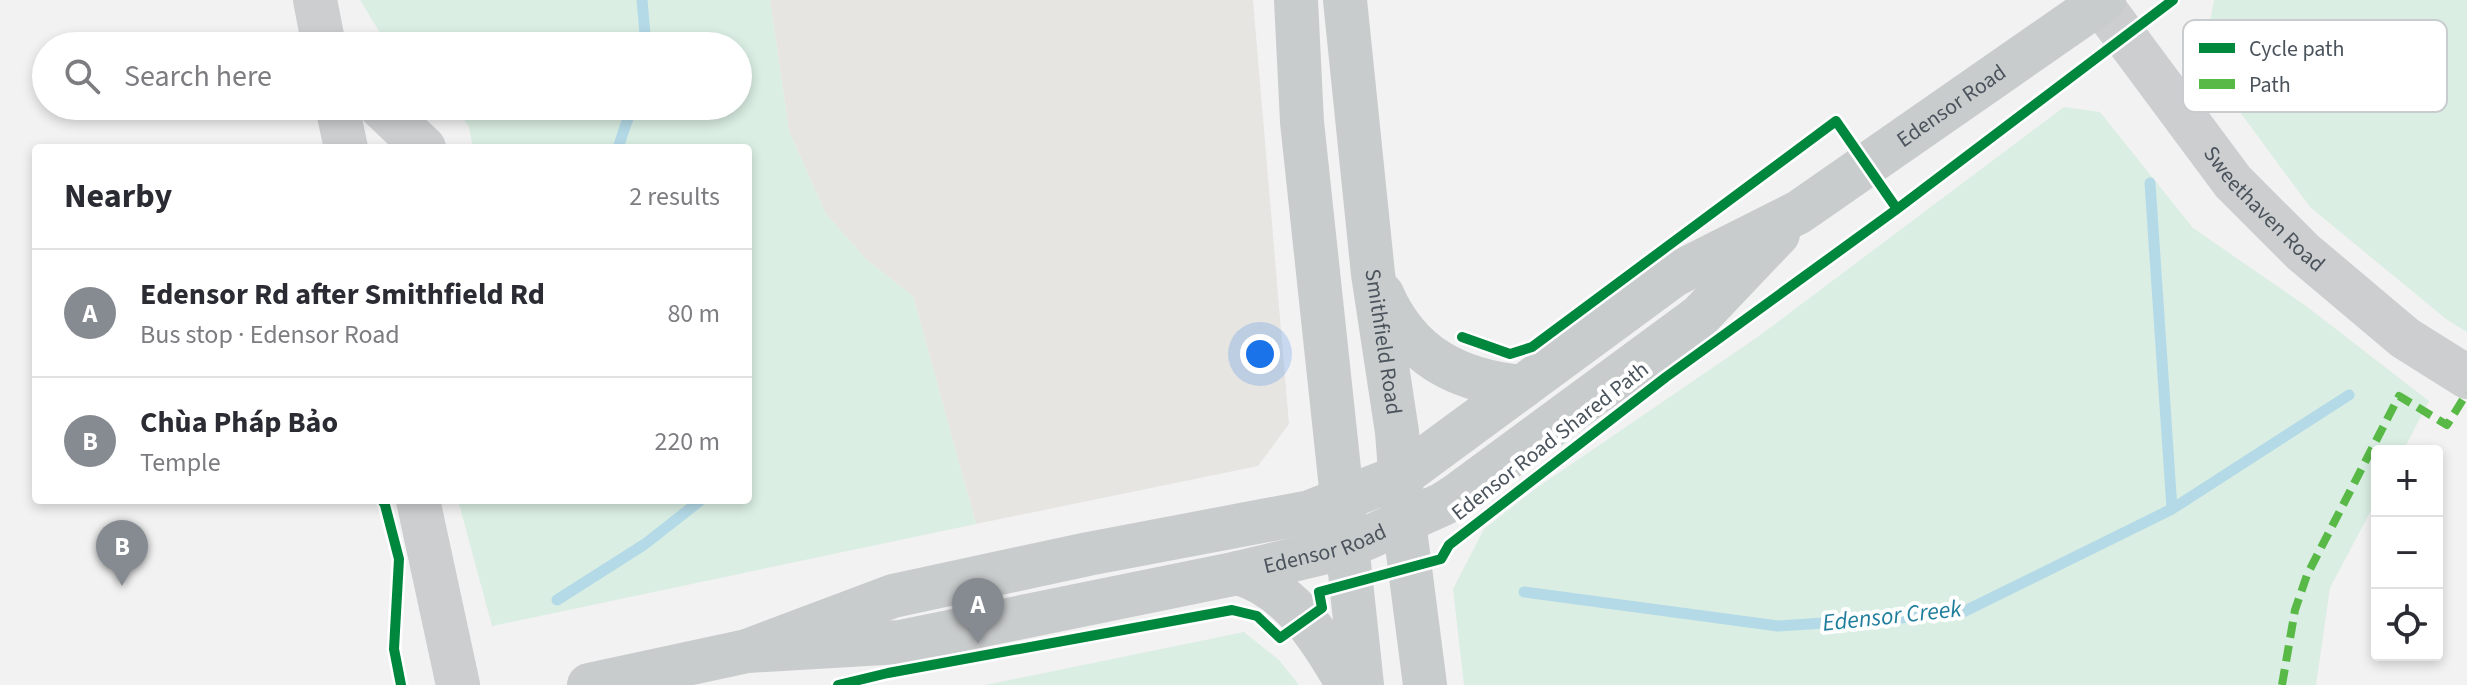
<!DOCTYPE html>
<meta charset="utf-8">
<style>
body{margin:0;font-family:"Source Sans 3",sans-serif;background:#f2f2f3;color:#2b2b33}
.controls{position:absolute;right:24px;bottom:24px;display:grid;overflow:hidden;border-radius:8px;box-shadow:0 4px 12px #0003}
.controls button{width:72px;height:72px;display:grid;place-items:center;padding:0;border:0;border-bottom:2px solid #e1e1e2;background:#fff;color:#2b2b33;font:40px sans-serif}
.you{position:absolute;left:1260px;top:354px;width:28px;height:28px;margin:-20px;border:6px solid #fff;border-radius:50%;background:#1a73e8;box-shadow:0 0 0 12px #1a73e833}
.badge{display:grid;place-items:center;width:52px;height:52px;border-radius:50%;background:#868b91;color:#fff;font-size:26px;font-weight:700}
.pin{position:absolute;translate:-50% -66px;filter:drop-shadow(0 2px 4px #0008)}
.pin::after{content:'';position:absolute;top:42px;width:28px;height:24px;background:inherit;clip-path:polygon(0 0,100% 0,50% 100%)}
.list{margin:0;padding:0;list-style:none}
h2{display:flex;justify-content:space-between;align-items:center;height:104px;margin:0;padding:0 32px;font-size:34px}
h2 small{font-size:26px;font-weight:400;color:#7c7c81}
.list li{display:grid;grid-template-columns:52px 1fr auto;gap:24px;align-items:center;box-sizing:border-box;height:128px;padding:0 32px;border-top:2px solid #e1e1e2}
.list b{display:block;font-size:30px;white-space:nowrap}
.list p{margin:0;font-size:26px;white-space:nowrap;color:#7c7c81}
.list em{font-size:26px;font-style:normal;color:#7c7c81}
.icon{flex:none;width:44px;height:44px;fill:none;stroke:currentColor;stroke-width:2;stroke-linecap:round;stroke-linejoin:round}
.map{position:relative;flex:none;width:2467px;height:685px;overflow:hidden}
.search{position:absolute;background:#fff;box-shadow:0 4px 12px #0003;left:32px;top:32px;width:720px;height:88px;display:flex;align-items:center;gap:20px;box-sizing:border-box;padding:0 28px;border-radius:44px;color:#7c7c81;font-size:30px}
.panel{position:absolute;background:#fff;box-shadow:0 4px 12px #0003;left:32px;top:144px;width:720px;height:360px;border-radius:8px}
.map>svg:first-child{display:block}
.commercial{fill:#e6e5e1}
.green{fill:#daeee3}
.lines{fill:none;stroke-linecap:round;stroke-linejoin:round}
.stream{stroke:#b4dae7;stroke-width:11}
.minor{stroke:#ccced0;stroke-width:44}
.major{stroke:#c9cccd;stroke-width:44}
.quiet{stroke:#58b947;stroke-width:8;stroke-dasharray:16 8;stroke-linecap:butt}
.cycleway-casing{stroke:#fff;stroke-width:15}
.cycleway{stroke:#00873e;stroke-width:10}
.labels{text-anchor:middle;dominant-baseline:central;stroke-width:8;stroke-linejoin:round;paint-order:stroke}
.street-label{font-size:22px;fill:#4b545d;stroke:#fff}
.water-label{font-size:24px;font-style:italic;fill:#1f7d9c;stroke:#fff}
.key{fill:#fff;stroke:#c9ccce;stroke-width:2}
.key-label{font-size:22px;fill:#4b545d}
</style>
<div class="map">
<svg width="2467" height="685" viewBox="0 0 2467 685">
<rect width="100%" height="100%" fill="#f3f2f2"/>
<!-- commercial -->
<path class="commercial" d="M770 0H1253L1289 424 1258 466 976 524 913 296 867 260 826 214 789 131Z"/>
<!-- green -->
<path class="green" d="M360 0H770L789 131 826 214 867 260 913 296 976 524 492 626 458 500H748V148H473L469 127 455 106H738V46H395L382 36Z
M2214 0H2467V332L2446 319 2310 207 2203 62Z
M2064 107 2100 112 2193 228 2306 306 2429 401 2403 451H2377V499L2330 588 2316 685H1464L1453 589 1484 529 1535 489 1759 336Z
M1244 632 1279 660 1299 685H985Z"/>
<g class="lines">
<!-- stream -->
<path class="stream" d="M642 0 646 46
M618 148 632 106
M2150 183 2172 509
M1524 592 1778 626 1959 614 2172 509 2349 395
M557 600 645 544 701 500"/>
<!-- minor -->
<g class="minor">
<path d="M315 0 324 46"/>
<path id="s1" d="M2100 3 2233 182 2303 252 2405 338 2467 377"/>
<path d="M337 106 346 148"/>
<path d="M380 106 424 148"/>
<path d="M418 500 458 685"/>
</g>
<!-- major -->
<g class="major">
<path d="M1296 0 1302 122 1362 685"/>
<path id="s2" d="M1345 0 1373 274 1397 432 1404 522 1425 685"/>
<path d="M1382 294C1409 356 1458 381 1522 387"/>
<path d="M1238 573C1291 589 1322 639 1348 685"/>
<path id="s3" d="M747 651 893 596 1088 554 1310 512 1401 476 1674 275 1799 212 2104 0"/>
<path id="s4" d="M589 685 747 651 900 642 1238 573 1347 547 1443 504 1457 495 1700 316 1778 234"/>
</g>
<!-- quiet -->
<path class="quiet" d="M2282 685 2295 610 2307 575 2399 396 2447 425 2467 393"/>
<defs>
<path id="cycleway" d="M1462 337 1510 354 1532 347 1836 121 1897 209
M382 500 385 505 399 559 394 649 401 685
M838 685 888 673 1232 610 1257 616 1280 638 1322 608 1319 592 1441 559 1449 545 1666 377 1897 209 2173 0"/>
</defs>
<!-- cycleway casing -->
<use href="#cycleway" class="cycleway-casing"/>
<!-- cycleway -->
<use href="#cycleway" class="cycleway"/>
</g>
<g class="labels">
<!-- street labels -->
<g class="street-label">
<text stroke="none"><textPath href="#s3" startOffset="1344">Edensor Road</textPath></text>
<text stroke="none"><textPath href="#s1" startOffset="264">Sweethaven Road</textPath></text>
<text stroke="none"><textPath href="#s2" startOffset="344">Smithfield Road</textPath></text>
<text transform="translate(1550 441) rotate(-38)">Edensor Road Shared Path</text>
<text stroke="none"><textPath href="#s4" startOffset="750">Edensor Road</textPath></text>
</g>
<!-- water labels -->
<g class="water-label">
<text transform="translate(1892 616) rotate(-6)">Edensor Creek</text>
</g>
</g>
<!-- legend -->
<rect x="2183" y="20" width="264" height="92" rx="12" class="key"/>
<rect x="2199" y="43" width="36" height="10" fill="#00873e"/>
<rect x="2199" y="79" width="36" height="10" fill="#58b947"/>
<g class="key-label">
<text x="2249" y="56">Cycle path</text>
<text x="2249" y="92">Path</text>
</g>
</svg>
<div class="controls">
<button>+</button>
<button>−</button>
<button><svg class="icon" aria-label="locate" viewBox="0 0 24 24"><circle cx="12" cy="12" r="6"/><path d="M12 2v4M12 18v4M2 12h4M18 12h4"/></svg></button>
</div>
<div class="you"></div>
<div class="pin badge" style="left:978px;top:644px">A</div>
<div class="pin badge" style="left:122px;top:586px">B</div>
<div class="search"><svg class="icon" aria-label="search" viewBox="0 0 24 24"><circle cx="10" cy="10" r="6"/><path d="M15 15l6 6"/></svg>Search here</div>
<section class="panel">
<h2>Nearby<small>2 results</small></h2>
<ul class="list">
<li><span class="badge">A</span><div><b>Edensor Rd after Smithfield Rd</b><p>Bus stop · Edensor Road</p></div><em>80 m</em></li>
<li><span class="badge">B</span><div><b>Chùa Pháp Bảo</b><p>Temple</p></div><em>220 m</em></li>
</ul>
</section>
</div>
